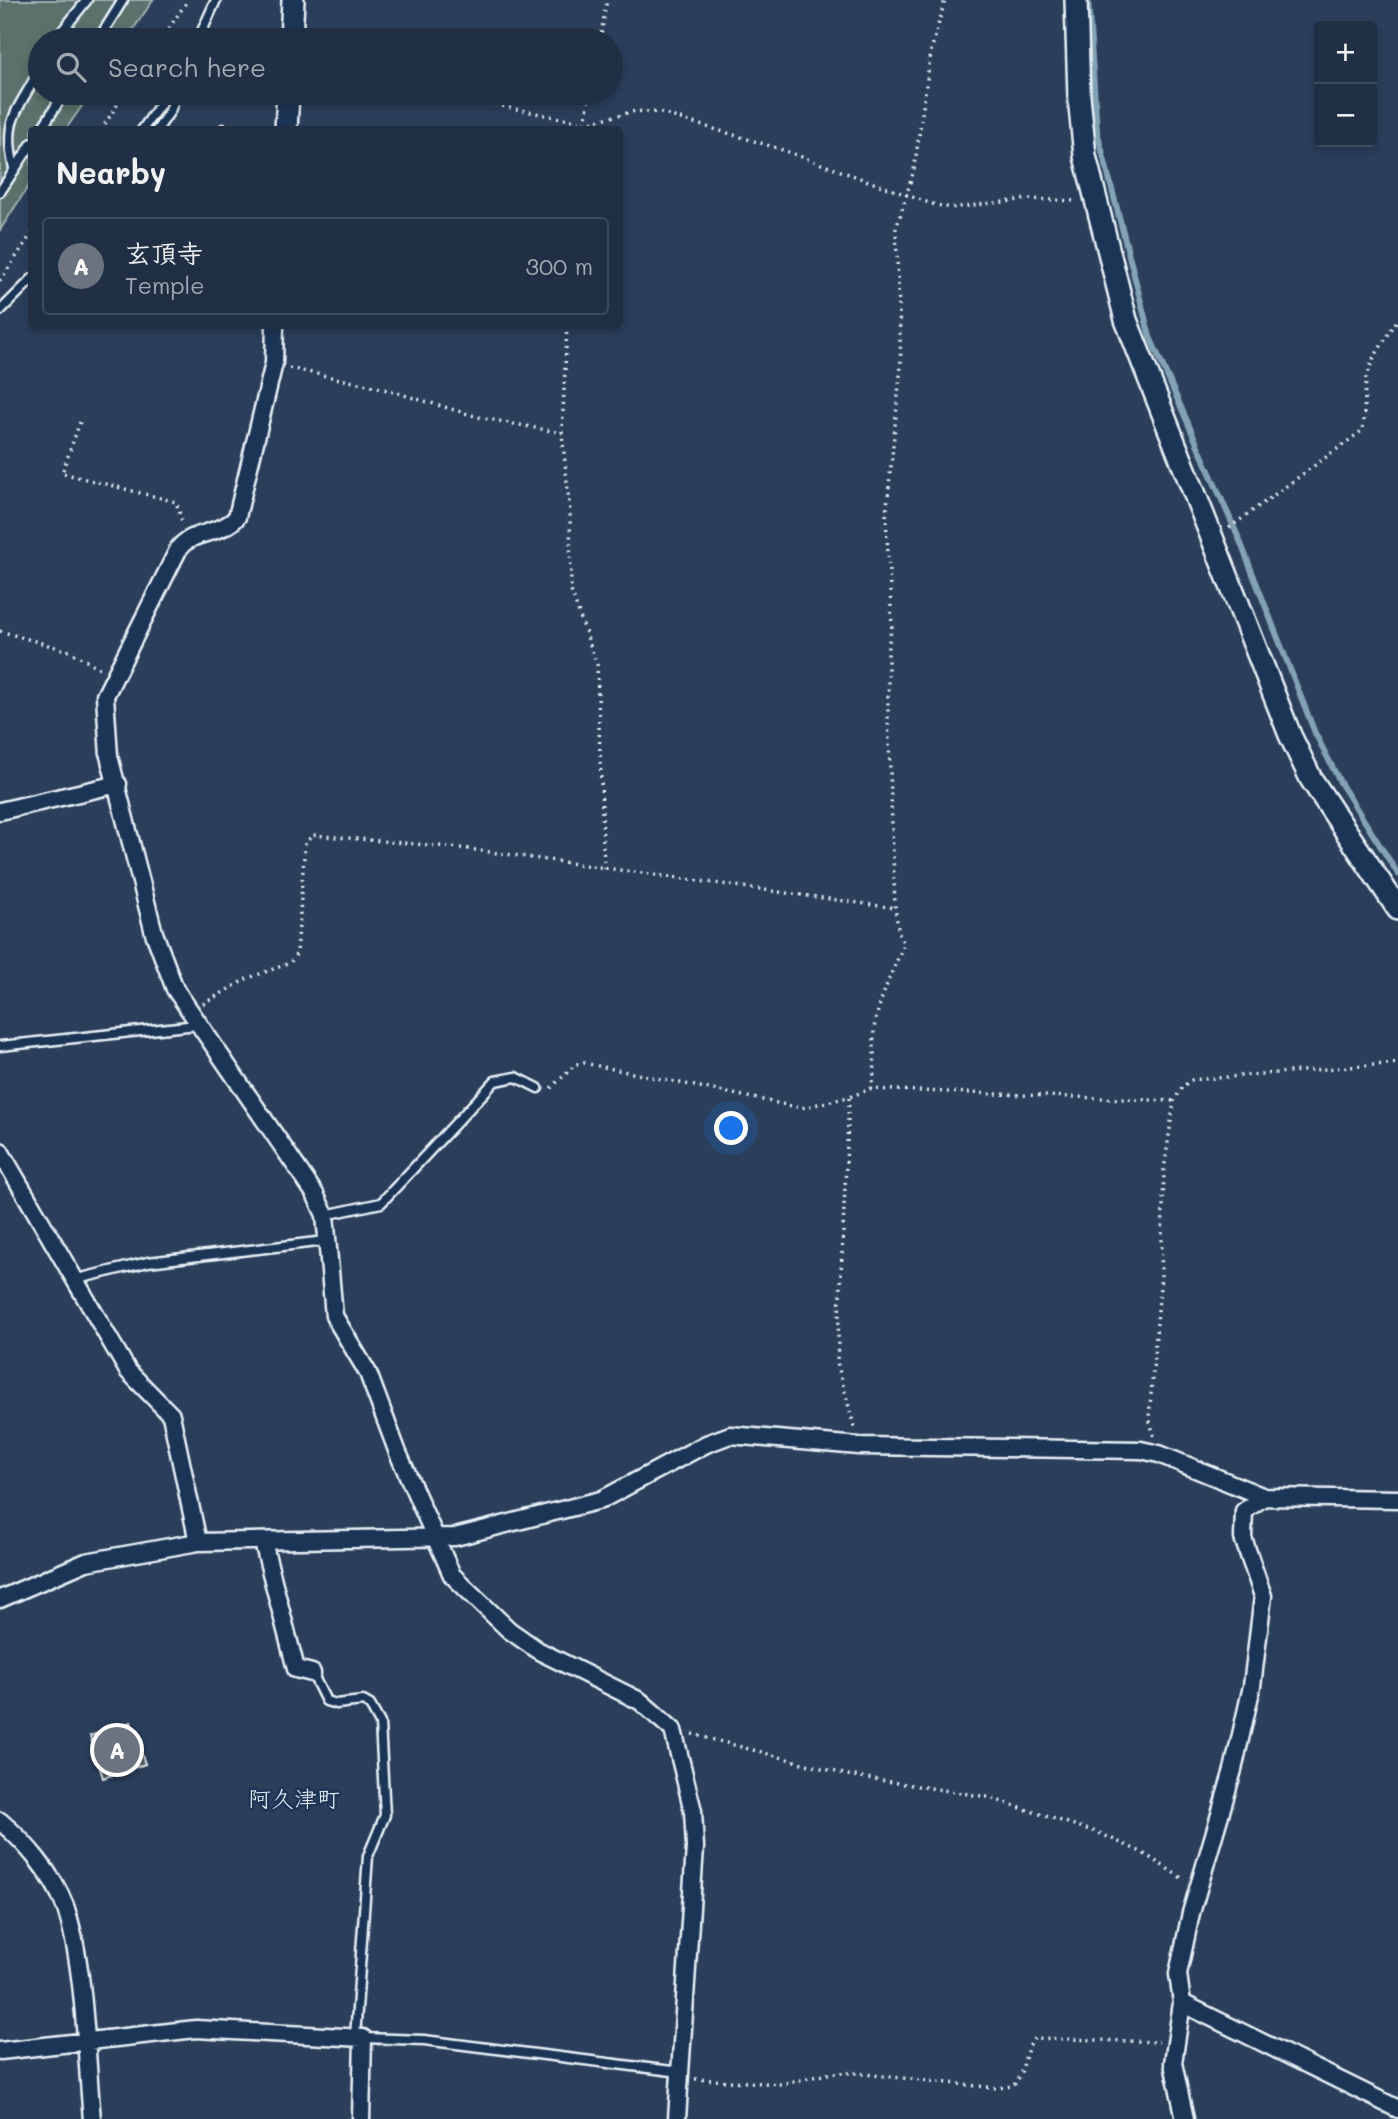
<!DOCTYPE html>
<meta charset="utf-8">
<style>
body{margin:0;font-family:Mali,"Klee One",sans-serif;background:#28374b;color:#f1f3f6}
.controls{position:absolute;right:21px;top:21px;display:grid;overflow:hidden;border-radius:7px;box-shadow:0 4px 10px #0003}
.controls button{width:63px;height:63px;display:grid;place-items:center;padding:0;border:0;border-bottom:2px solid #3d4a5d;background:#202f44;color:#f1f3f6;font:35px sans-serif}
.you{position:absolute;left:732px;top:1129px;width:24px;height:24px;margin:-18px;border:5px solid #fff;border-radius:50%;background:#1a73e8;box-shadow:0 0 0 10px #1a73e833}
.badge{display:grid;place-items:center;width:46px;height:46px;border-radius:50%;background:#1a73e8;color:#fff;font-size:23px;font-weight:700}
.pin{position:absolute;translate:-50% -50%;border:4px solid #fff;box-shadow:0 2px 7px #0006}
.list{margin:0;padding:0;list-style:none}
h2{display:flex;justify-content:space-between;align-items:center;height:91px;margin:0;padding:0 28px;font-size:30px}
h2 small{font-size:23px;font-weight:400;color:#a2a9b2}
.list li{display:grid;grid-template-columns:46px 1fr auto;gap:21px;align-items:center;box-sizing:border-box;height:98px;margin:0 14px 14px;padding:0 14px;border:2px solid #3d4a5d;border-radius:7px}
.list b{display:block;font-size:26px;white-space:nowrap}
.list p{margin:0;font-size:23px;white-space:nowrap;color:#a2a9b2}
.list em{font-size:23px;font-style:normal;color:#a2a9b2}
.icon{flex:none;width:38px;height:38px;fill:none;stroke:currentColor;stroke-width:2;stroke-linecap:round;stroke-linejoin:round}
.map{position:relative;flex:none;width:1398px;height:2119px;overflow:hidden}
.search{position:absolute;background:#202f44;box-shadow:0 4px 10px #0003;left:28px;top:28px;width:595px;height:77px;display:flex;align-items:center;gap:18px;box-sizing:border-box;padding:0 24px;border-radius:38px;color:#a2a9b2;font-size:26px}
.panel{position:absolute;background:#202f44;box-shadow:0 4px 10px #0003;left:28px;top:126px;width:595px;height:203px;border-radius:7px}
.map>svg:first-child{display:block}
.green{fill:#5c716c;stroke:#a2b1b2;stroke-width:2}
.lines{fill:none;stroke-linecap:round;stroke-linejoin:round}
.stream{stroke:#84a2b4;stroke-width:6}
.building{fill:#61676c;stroke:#e8f1f8;stroke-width:2}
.lane-casing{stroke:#e8f1f8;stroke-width:13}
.street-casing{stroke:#e8f1f8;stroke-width:21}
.secondary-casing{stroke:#e8f1f8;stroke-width:26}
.path{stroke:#e8f1f8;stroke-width:3.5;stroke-dasharray:2 5;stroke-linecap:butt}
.lane{stroke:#1d3557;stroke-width:8}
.street{stroke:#1d3557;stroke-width:16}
.secondary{stroke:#1d3557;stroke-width:21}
.labels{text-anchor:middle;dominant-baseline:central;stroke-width:5;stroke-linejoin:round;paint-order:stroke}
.quarter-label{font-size:23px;fill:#e8f1f8;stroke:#1d3557}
</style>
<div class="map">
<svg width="1398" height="2119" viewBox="0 0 1398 2119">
<rect width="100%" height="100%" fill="#2b3f5b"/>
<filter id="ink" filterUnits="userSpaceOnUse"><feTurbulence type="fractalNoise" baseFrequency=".0143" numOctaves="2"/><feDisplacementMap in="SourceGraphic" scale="14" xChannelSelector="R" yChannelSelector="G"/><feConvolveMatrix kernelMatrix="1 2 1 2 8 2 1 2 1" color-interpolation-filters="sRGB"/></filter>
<g filter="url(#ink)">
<!-- green -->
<path class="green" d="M0 0H153L126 40H40V93H91L66 129 32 130 31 182 0 230Z"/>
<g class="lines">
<!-- stream -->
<path class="stream" d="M1088 0 1097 131 1150 337 1240 541 1315 733 1341 784 1398 874"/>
</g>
<!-- building -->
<path class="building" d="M131 1722 145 1764 103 1778 90 1736Z"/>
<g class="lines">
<defs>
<path id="lane" d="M55 40 87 0
M98 40 123 0
M198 40 216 0
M41 130 64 93
M142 130 168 93
M157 130 170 111 177 93
M223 130V129
M14 168C2 117 19 111 40 68
M0 192 32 143
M0 311 32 279
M0 1046 197 1025
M325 1215 381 1203 495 1081 516 1077 538 1088
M73 1280 148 1262 325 1241
M312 1673 326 1701 336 1704 363 1701 370 1705 380 1723 385 1815 368 1856 355 2037
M363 2038 424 2040 680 2072"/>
<path id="street" d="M275 326 274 363 237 517C222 535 193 530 179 548L105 696 109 756 154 933 175 989 315 1194 325 1215 334 1316 368 1373 398 1453 452 1575 509 1630 539 1651 640 1701 673 1730 693 1811 695 1847 677 2119
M0 811 118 784
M0 1151 128 1371 171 1415 198 1542
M263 1542 296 1669 312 1673
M0 1599 86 1562 198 1542 455 1537 601 1500 706 1444 730 1435 859 1446 1141 1450 1159 1454 1264 1497 1398 1499
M0 1821C25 1842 53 1874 65 1906 85 1964 86 2056 92 2119
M1182 2003 1398 2109
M0 2051 196 2029 363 2038 361 2119
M1185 2119 1173 2063 1182 2003 1178 1974 1191 1913 1233 1770 1252 1686 1263 1596 1243 1538 1244 1511 1264 1497"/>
<path id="secondary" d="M1076 0 1079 97 1085 156 1126 320 1290 735 1311 779 1398 909
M291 40 293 0
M286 130 288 93"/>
</defs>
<!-- lane casing -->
<use href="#lane" class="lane-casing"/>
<!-- street casing -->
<use href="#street" class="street-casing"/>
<!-- secondary casing -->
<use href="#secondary" class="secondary-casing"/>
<!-- path -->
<path class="path" d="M161 40 188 0
M600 40 607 0
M455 93 501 106 585 123 636 111 661 113 777 148 932 204 951 208 1029 199 1076 201
M585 123 590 93
M101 130 125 93
M596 130 597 122
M0 281 32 233
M567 326 562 433 570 511 571 591 597 665 604 869
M289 368 377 387 478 417 562 433
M80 422 62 473 176 502 183 524
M1229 528 1363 430 1366 379 1373 359 1398 319
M0 631 69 651 101 669
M203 1004 246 979 290 963 297 953 305 843 313 835 461 848 895 908
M551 1088 576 1064 584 1063 801 1108 849 1097 870 1089 1174 1101
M870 1089C879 1067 871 1045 875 1023 881 995 893 970 904 944L899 934 895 908 888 714V647L892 625 886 517 901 365 896 229 914 170 931 51 945 0
M849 1098 837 1362 855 1430
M1154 1436 1149 1418 1161 1275 1164 1170 1174 1101 1182 1087 1192 1080 1398 1063
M692 1734 848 1775 987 1797 1099 1833 1141 1852 1185 1880
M695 2079 781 2084 832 2073H855L996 2088 1013 2086C1026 2072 1022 2052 1035 2038L1159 2042"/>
<!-- lane -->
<use href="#lane" class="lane"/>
<!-- street -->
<use href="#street" class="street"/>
<!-- secondary -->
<use href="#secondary" class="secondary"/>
</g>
</g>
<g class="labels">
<!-- quarter labels -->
<g class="quarter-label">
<text x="294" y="1798">阿久津町</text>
</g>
</g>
</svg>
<div class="controls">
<button>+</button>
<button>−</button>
</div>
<div class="you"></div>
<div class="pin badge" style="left:117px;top:1750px;background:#6b7280">A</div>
<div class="search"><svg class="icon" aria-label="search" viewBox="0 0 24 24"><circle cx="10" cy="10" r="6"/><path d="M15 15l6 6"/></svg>Search here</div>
<section class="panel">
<h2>Nearby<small></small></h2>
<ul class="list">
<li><span class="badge" style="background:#6b7280">A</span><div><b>玄頂寺</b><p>Temple</p></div><em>300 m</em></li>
</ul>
</section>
</div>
